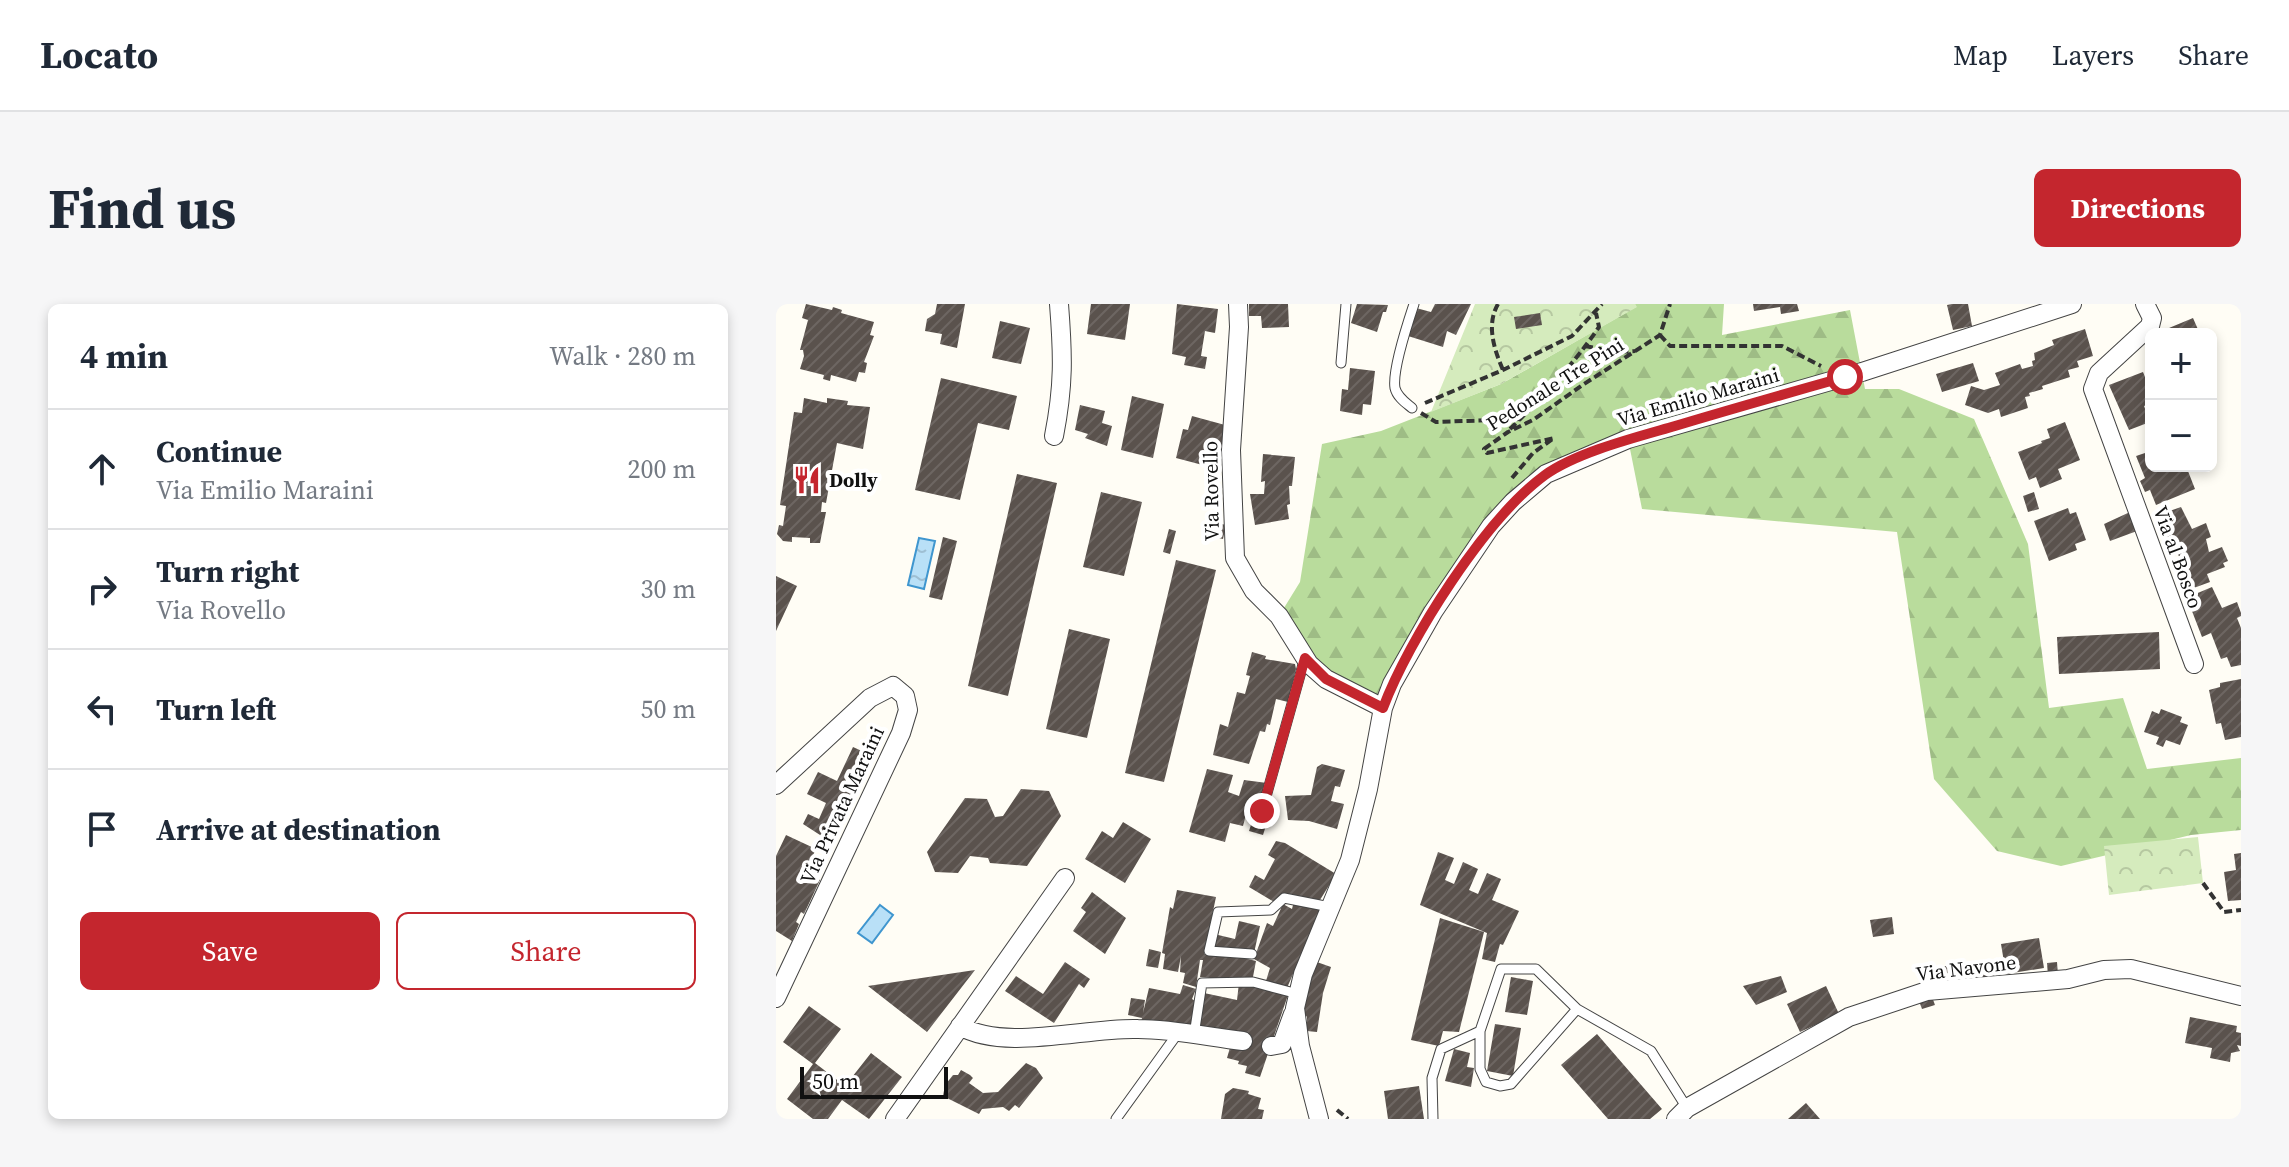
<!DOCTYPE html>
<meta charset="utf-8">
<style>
body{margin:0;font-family:"Source Serif 4",serif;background:#f6f6f7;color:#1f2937}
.controls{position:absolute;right:24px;top:24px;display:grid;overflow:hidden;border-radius:12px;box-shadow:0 4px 12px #0003}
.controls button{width:72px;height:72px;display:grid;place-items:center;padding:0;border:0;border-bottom:2px solid #e0e1e3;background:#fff;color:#1f2937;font:40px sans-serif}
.scale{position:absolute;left:24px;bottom:20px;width:148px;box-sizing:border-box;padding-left:8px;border:4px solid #111;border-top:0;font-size:22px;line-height:28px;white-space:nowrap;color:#111;-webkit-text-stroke:6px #fff;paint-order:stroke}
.stop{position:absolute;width:24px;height:24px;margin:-18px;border:6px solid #c4262e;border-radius:50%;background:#fff}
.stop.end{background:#c4262e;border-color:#fff;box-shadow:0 2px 8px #0008}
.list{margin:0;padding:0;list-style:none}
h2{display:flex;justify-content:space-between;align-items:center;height:104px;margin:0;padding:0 32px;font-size:34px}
h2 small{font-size:26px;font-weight:400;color:#747a83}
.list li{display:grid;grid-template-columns:52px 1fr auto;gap:24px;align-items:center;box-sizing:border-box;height:120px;padding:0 32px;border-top:2px solid #e0e1e3}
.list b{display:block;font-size:30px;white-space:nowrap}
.list p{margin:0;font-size:26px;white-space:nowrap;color:#747a83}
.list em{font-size:26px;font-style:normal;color:#747a83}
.actions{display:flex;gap:16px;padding:24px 32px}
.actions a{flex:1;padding:18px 0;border:2px solid #c4262e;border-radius:12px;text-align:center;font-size:28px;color:#c4262e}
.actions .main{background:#c4262e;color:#fff}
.icon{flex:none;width:44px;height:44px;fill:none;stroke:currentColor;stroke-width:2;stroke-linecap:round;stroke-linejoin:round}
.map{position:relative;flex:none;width:1465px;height:815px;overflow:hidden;border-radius:12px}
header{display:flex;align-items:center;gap:48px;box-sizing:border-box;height:112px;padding:0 40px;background:#fff;border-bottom:2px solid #e0e1e3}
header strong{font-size:38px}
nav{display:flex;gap:44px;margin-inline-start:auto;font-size:28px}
.intro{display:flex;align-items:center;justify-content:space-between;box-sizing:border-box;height:192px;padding:0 48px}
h1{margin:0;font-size:56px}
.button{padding:20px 36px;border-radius:12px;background:#c4262e;color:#fff;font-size:28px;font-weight:700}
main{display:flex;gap:48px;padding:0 48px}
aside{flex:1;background:#fff;border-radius:12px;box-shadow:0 4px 12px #0003}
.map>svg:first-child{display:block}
.forest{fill:url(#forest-firs)}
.park{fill:url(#park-crowns)}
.water{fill:url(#water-ripples);stroke:#3f96cf;stroke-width:2}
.building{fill:url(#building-hatch)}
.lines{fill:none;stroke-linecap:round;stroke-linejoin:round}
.service-casing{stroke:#444;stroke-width:11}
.minor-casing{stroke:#444;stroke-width:20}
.path{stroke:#333;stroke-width:4;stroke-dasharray:8 4;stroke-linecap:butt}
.service{stroke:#fff;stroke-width:9}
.minor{stroke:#fff;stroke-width:18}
.route{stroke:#c4262e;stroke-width:10}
.labels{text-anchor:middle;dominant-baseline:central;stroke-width:8;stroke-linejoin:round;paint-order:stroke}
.street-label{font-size:20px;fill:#111;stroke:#fff}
.poi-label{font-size:20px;font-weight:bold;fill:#111;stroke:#fff;text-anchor:start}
</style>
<header>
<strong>Locato</strong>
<nav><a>Map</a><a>Layers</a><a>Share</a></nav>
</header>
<div class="intro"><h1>Find us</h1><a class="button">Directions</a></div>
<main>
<aside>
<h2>4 min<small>Walk · 280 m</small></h2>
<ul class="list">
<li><svg class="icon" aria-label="ahead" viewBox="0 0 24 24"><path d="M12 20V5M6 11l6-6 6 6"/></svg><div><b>Continue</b><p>Via Emilio Maraini</p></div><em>200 m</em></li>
<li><svg class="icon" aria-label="right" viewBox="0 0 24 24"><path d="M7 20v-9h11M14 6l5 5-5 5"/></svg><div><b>Turn right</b><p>Via Rovello</p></div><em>30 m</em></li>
<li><svg class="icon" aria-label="left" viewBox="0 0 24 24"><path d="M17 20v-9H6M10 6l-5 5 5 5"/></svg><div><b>Turn left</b></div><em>50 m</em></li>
<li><svg class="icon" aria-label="arrive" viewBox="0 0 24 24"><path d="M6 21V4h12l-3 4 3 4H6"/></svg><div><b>Arrive at destination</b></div></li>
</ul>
<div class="actions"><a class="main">Save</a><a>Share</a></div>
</aside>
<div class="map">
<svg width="1465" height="815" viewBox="0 0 1465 815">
<defs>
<pattern id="forest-firs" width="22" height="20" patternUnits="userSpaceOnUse" patternTransform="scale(2)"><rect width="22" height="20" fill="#b9dc9c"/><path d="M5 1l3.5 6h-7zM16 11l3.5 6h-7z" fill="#9ebc85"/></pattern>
<pattern id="park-crowns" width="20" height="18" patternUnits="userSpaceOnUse" patternTransform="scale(2)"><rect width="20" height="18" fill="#d5ebbd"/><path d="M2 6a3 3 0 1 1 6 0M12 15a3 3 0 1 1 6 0" fill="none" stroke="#b6c8a1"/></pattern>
<pattern id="water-ripples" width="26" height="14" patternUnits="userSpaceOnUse" patternTransform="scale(2)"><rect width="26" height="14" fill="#b9e0f7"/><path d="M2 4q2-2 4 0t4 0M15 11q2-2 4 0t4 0" fill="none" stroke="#9ebfd3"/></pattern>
<pattern id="building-hatch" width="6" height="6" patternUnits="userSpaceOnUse" patternTransform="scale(2)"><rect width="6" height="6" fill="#5a524d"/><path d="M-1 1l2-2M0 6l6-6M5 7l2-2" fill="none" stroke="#6d6662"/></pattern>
</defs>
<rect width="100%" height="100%" fill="#fffdf5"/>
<!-- forest -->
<path class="forest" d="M859 0H948L946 31 1074 6 1089 85H1123L1198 115 1252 240 1273 404 1347 394 1371 465 1465 454V526L1415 531 1285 562 1221 547 1158 475 1121 228 866 205 852 135 737 198 607 404 550 375 503 312 524 278 546 140 605 127 725 80 860 3Z"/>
<!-- park -->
<path class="park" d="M699 0H859L861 3 725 80 655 108Z
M1422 533 1427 579 1333 591 1328 542Z"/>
<!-- water -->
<path class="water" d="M143 234 159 237 148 285 132 281Z
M104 601 117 611 96 639 82 629Z"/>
<!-- building -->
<path class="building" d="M30 0 56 6 57 3 66 6 65 9 98 18 94 31 98 32 88 58 91 59 89 69 83 68 80 78 55 71 54 77 47 75 48 71 24 65 28 52 27 46H24L32 16 26 14Z
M161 0H189L181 44 164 40 166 30 149 27 151 15 159 10Z
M315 0H354L349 36 311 30Z
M401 0 442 5 439 29 429 27 425 52 431 53 429 65 408 61 410 53 396 50Z
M473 0H512L513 23 486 24 485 12H473Z
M581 0 612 1 610 8H607L601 28 575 19Z
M659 0H695L680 31 671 27 667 43 632 32 640 4 655 8Z
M977 0H1021L1023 7 1005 10 1004 3 978 7Z
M1176 0H1192L1196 22 1177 26 1171 1Z
M764 9 766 21 740 25 738 13Z
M1417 14 1424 30H1396L1393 24Z
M224 17 254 24 245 60 216 54Z
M1309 25 1317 52 1301 57 1303 63 1292 66 1294 73 1266 82 1267 85 1253 89 1254 92 1249 93 1252 104 1225 113 1223 105 1212 109 1189 101 1195 82 1208 86 1224 81 1219 69 1244 60 1246 65 1257 62 1256 57 1259 56 1258 49 1278 41 1276 36Z
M1197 59 1203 77 1166 88 1160 70Z
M574 64 599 67 595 101 587 100 586 111 564 107 566 85 572 86Z
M1367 68 1375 88V99L1368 102 1374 118 1353 126 1333 81Z
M165 74 241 92 233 126 202 119 184 196 139 186Z
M356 92 388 100 377 154 345 146Z
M28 94 51 99V94L72 97 71 101 94 103 87 145 61 139 50 199 46 198 45 208H50L44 239H34V234L16 233V238L7 237 1 230 3 221 7 222 10 202 4 201 18 108 26 109Z
M304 101 329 107 326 119 336 122 331 142 309 134 312 130 299 126Z
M416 112 449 121 446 135 449 136 438 164 400 154 407 125 412 126Z
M1289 118 1304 156 1282 165 1286 175 1264 184 1260 173 1253 176 1242 148 1266 139 1265 137 1274 134 1271 125Z
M1375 147V162H1402L1403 165 1410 162 1419 185 1380 201 1374 186 1369 188 1364 177 1369 174 1360 152Z
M487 150 519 153 516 182H513L514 200 511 201 513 215 479 221 474 190H488L489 177 485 178Z
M241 170 281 179 232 392 192 382Z
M325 188 366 198 348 272 307 263Z
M1258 188 1263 205 1252 208 1247 192Z
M1405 203 1416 225 1430 219 1435 233 1430 235 1433 248 1446 243 1452 257 1447 259 1449 263 1431 270 1434 278 1415 285 1402 250 1395 253 1384 223 1389 221 1385 210Z
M1292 204 1294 210 1300 208 1310 236 1299 240 1301 246 1273 257 1258 217Z
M1354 208 1361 227 1334 237 1328 220Z
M438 218 450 221 447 235 434 232Z
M393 225 400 227 394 250 387 248Z
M167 233 181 237 166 296 153 293Z
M400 256 440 266 388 478 349 469Z
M0 272 21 282 0 327Z
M1436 283 1446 304 1461 298 1465 309V312L1461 314 1465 324V361L1455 363 1451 353 1445 355 1435 329 1426 333 1414 302 1420 300 1417 291Z
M293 325 334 335 311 434 270 425Z
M1383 328 1384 365 1283 370 1281 333Z
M476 348 490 352 489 355 519 360 520 365 512 398 500 395 494 421 491 420 489 428 484 427 473 460 437 451 444 420 452 423 461 388 469 390 474 372 470 371Z
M1465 375V433L1449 436 1445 419 1440 420 1433 386 1444 383V379Z
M1385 405 1406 413 1404 418 1412 421 1404 441 1390 436 1387 443 1380 440 1383 433 1368 428 1376 407 1383 410Z
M77 443 99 453 58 540 27 520 32 510 43 515 50 499 31 490 42 468 61 477Z
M546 460 569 466 564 483 559 482 555 497 568 500 561 525 533 517 512 516 509 492 535 491 541 463Z
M431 465 457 471 452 488 463 492 468 476 491 479 484 502 473 499 467 522 454 519 449 538 413 528Z
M245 485 273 487 285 512 251 562 214 559 212 554 194 552 182 569 159 568 151 548 189 494 211 495 219 513 227 512Z
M479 508 493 512 487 531 473 527Z
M347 518 375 535 349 579 309 555 326 527 337 534Z
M10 531 40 545 29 569 44 576 28 610 25 608 20 618 23 620 16 637 0 627V552Z
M500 537 509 539 560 570 544 596 522 594 500 599 473 583 479 571 488 576 499 555 492 551Z
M662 548 678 554 669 576 678 580 687 558 702 565 693 586 702 590 711 569 725 575 716 596 743 607 727 641 724 640 719 658 706 655 711 629 644 601Z
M1465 549V596L1452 597 1448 568 1460 566 1458 550Z
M401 586 440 593 428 650 473 651 472 655 480 657 476 678 424 673 427 656H424L420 683 407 679 409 669 404 668 405 652 402 668 387 665 389 650 386 649 394 603 397 605Z
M316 588 350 614 329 650 297 627 310 608 305 604Z
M518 597 545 607 510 686 489 680 494 664 478 655 491 619 497 622 507 600 516 605Z
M1116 613 1118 630 1097 633 1094 616Z
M664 614 708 628 683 728 667 727 663 742 635 736Z
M463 617 484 622 478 649 438 646V630L459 635Z
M1263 634 1268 664 1230 670 1225 640Z
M373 645 385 648 382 664 370 662Z
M538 657 555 663 547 689 541 728 531 727V713L528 709 533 674Z
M289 658 314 675 308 684 303 680 278 719 229 687 240 672 267 690Z
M1281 658 1282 671 1272 672 1271 659Z
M1171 662 1172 677 1154 679 1152 663Z
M1214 663V680L1174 682 1173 665Z
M199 666 151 728 92 682Z
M1005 672 1011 688 980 701 967 682Z
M735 673 757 677 751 711 729 708Z
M463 679 512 691 484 773 469 769 471 762 462 760 463 757 451 754 455 740 425 725 422 720 428 689 461 696Z
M407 681 420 685 416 695 419 697 415 728 365 718 366 714 352 711 355 694 369 696 367 709 373 684 404 690Z
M1050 682 1063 710 1024 728 1011 700Z
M1156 693 1159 701 1146 705 1143 697Z
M33 702 65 725 39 759 69 782 95 749 126 773 93 815 66 796 52 815H37L11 795 37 760 7 738Z
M1414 713 1461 722 1460 728 1465 729V742L1461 741 1464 747 1455 749 1454 758 1434 754 1436 744 1409 739Z
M719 720 745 724 737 772 711 767Z
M821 730 886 805 874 815H832L785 761Z
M678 745 694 749 691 763 698 764 695 783 669 777Z
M250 759 260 764 267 774 243 804 239 801 233 807 227 803 206 805 203 810 167 792 169 781 177 771H182L185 766 194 771 197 774 193 779 207 789 222 788Z
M643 782 648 815H612L608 787Z
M457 784 473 787 472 790 485 794 482 805 488 806 486 815H445L449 790Z
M1030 799 1044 815H1012Z"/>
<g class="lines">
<defs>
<path id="service" d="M565 59 570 0
M636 104C630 99 621 93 619 84 616 67 632 18 638 0
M486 507 528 357
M476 650 433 647 442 608 495 606 508 594 554 603
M704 727V765L710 778 724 782 735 780 801 705 875 747 911 804
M418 731 426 679 477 678 522 690
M340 815 402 729
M657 815 656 774 665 745 704 727 725 665H760L801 705"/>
<path id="minor" d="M462 0 463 23 455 146 459 254 478 287 503 312 533 360 550 375 607 404
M1369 0 1376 14 1374 22 1323 69 1317 85 1418 360
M278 132C288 81 287 51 283 0
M0 481 94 394 117 382 129 392 132 406 125 429 0 694
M184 722C229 748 311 723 362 725 397 725 433 733 467 737
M495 742 506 740 517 710
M119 815 289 574
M543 815 524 742 519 704 527 670 574 556 592 485 607 404 616 380 657 308 715 222 737 198 770 170 852 135 1086 68 1296 0
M900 815 911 804 1073 713 1151 687 1258 678 1292 675 1328 666 1355 665 1465 692"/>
</defs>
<!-- service casing -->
<use href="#service" class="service-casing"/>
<!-- minor casing -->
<use href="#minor" class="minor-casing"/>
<!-- path -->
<path class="path" d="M722 0C710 21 718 45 727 66
M884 31 894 42H1006L1045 62
M809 42 841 48 859 47
M649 99 727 66 796 32 826 0
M645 109 660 118 745 115
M734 125C767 93 797 61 823 23L820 9
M736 174 757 149 778 134 711 149 708 145 732 128 757 116 808 80 884 31 894 0
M1427 579 1448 608 1465 606
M561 806 572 815"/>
<!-- service -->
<use href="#service" class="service"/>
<!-- minor -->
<use href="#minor" class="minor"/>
</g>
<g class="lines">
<!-- route -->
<path class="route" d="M486 507 529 354 550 375 607 404C633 335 709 215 769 171 801 148 861 133 899 122 956 105 1012 89 1069 73"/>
</g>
<!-- icons -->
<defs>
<symbol id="restaurant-bare" viewBox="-9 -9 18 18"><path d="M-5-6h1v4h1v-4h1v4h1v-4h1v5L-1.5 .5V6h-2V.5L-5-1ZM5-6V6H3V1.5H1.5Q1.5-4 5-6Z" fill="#c4262e" stroke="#fff" stroke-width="2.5" paint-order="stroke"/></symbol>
</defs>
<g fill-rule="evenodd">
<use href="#restaurant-bare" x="11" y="156" width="40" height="40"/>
</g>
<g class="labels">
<!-- street labels -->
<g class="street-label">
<text transform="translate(779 80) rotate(-32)">Pedonale Tre Pini</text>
<text transform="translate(922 93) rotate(-16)">Via Emilio Maraini</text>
<text transform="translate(435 187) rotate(-91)">Via Rovello</text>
<text transform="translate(1402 253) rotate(70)">Via al Bosco</text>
<text transform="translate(66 501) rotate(-65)">Via Privata Maraini</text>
<text transform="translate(1190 664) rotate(-7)">Via Navone</text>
</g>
<!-- poi labels -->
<g class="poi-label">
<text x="53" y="176">Dolly</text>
</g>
</g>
</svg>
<div class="controls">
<button>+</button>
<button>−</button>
</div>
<div class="scale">50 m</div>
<div class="stop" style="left:1069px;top:73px"></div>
<div class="stop end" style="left:486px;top:507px"></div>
</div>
</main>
